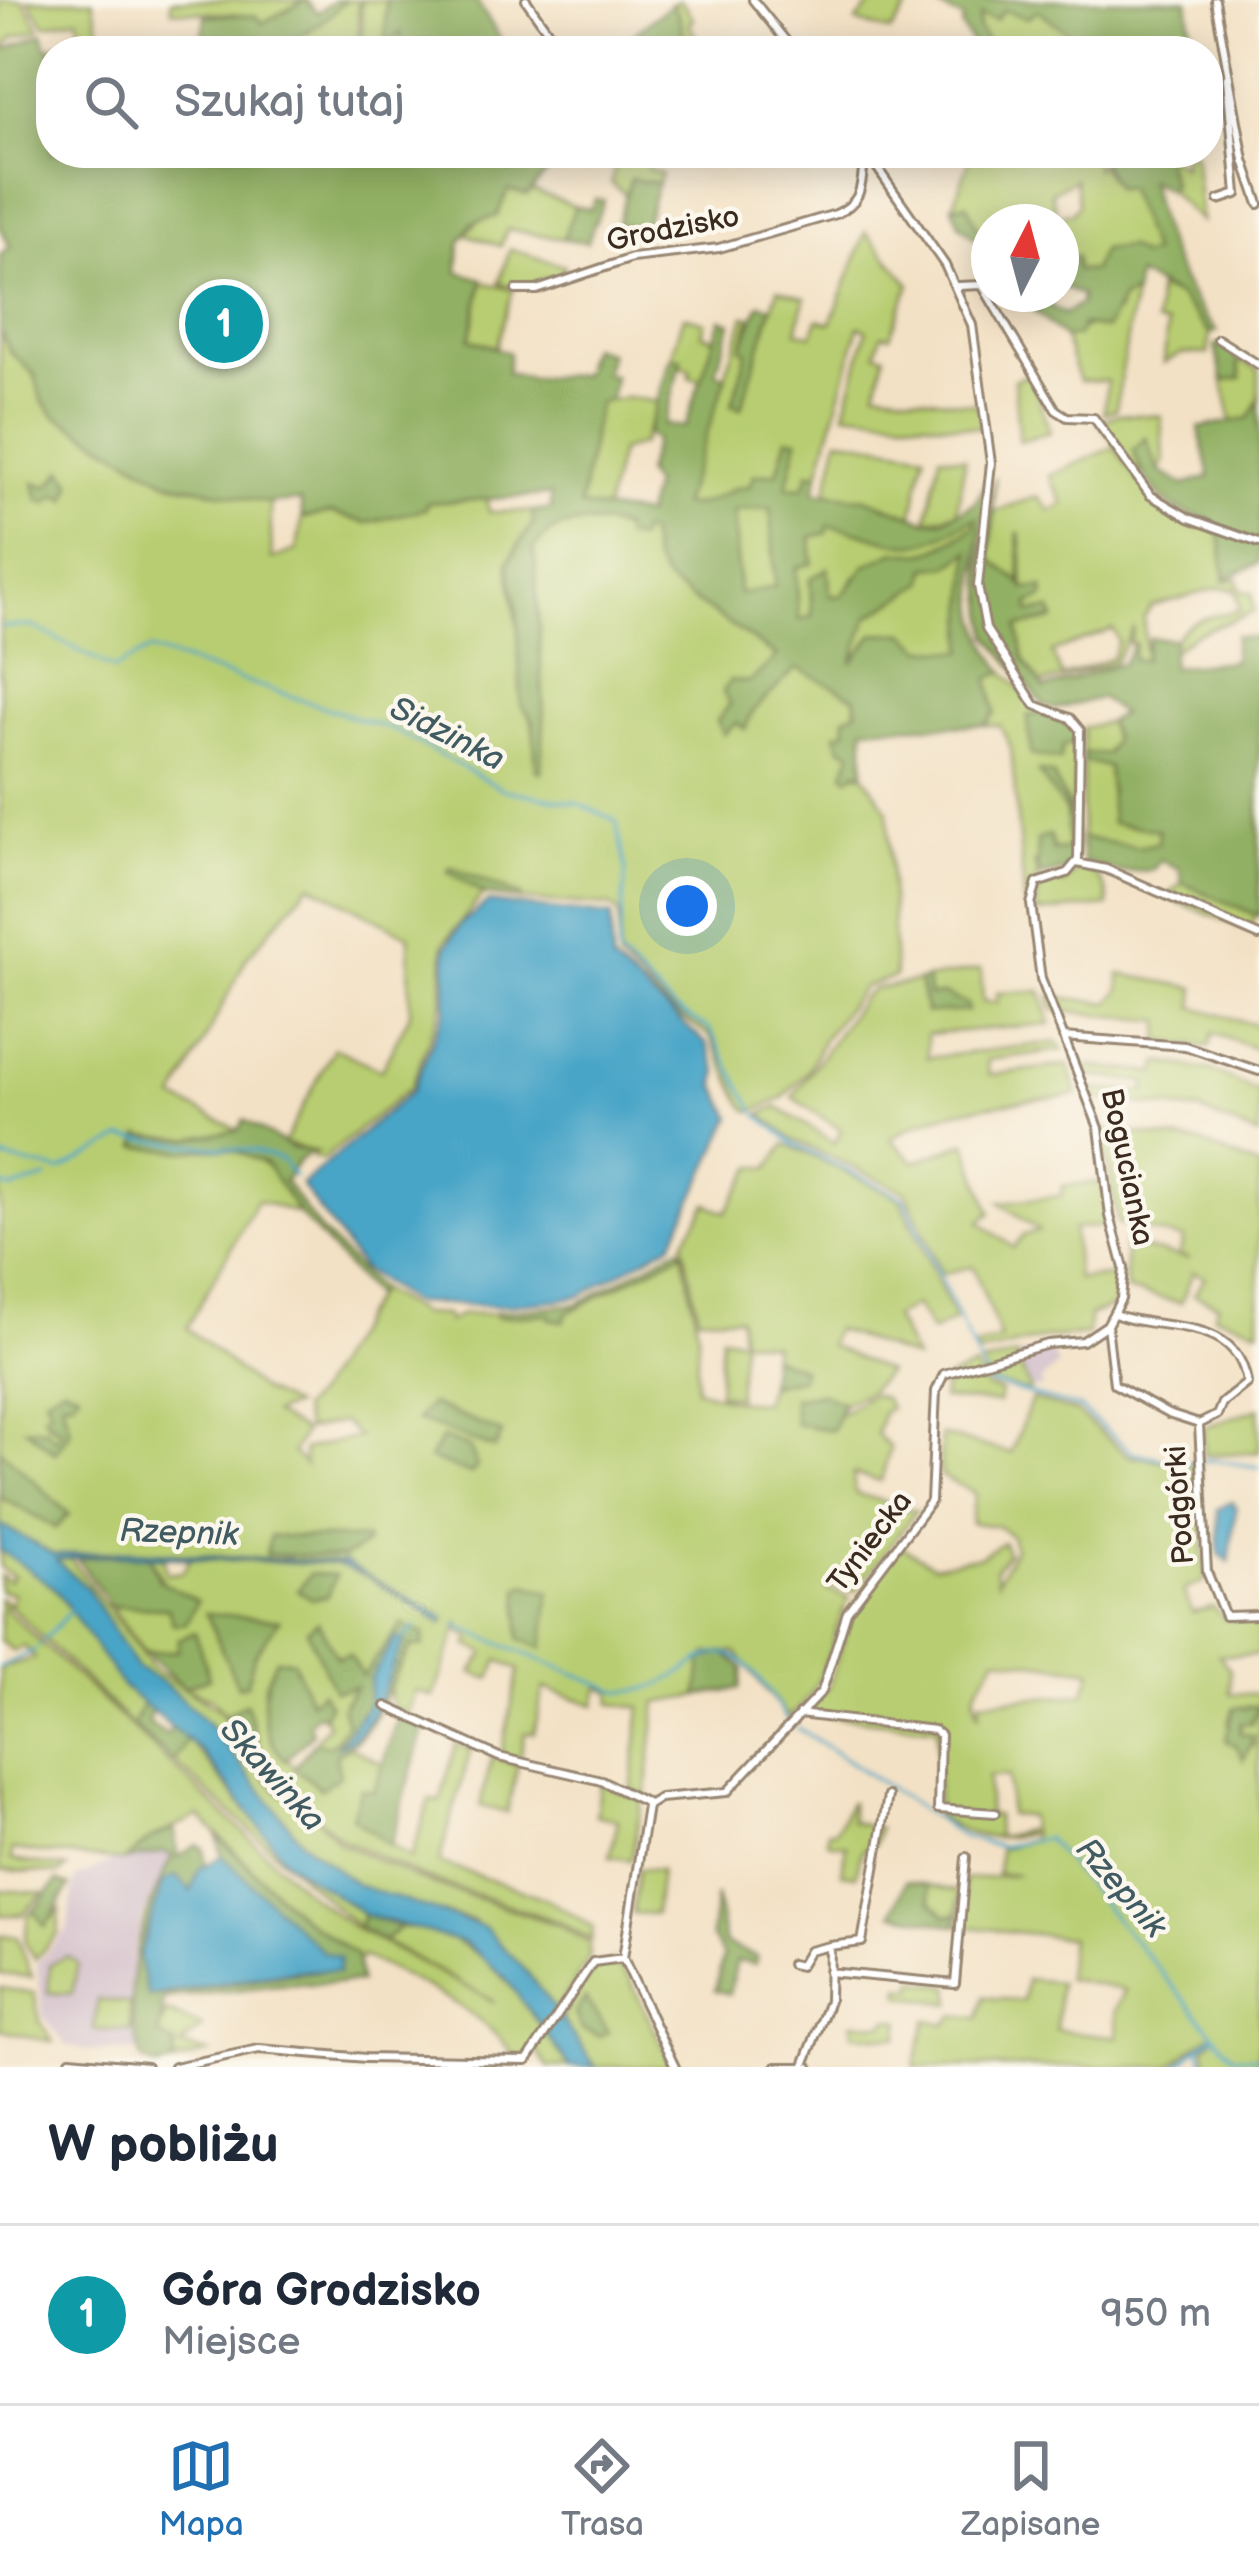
<!DOCTYPE html>
<html lang="pl">
<meta charset="utf-8">
<style>
body{margin:0;font-family:"Balsamiq Sans",sans-serif;background:#f2f2f3;color:#1f2937}
.compass{position:absolute;left:971px;top:204px;width:108px;height:108px;border-radius:50%;background:#fff;box-shadow:0 6px 30px #0003;rotate:6deg}
.you{position:absolute;left:687px;top:906px;width:42px;height:42px;margin:-30px;border:9px solid #fff;border-radius:50%;background:#1a73e8;box-shadow:0 0 0 18px #1a73e833}
.badge{display:grid;place-items:center;width:78px;height:78px;border-radius:50%;background:#1f6fb2;color:#fff;font-size:39px;font-weight:700}
.pin{position:absolute;translate:-50% -50%;border:6px solid #fff;box-shadow:0 3px 12px #0006}
.list{margin:0;padding:0;list-style:none}
h2{display:flex;justify-content:space-between;align-items:center;height:156px;margin:0;padding:0 48px;font-size:51px}
h2 small{font-size:39px;font-weight:400;color:#747a83}
.list li{display:grid;grid-template-columns:78px 1fr auto;gap:36px;align-items:center;box-sizing:border-box;height:180px;padding:0 48px;border-top:3px solid #e0e1e3}
.list b{display:block;font-size:45px;white-space:nowrap}
.list p{margin:0;font-size:39px;white-space:nowrap;color:#747a83}
.list em{font-size:39px;font-style:normal;color:#747a83}
.icon{flex:none;width:66px;height:66px;fill:none;stroke:currentColor;stroke-width:2;stroke-linecap:round;stroke-linejoin:round}
.map{position:relative;flex:none;width:1259px;height:2067px;overflow:hidden}
.search{position:absolute;background:#fff;box-shadow:0 6px 30px #0003;left:36px;right:36px;top:36px;height:132px;display:flex;align-items:center;gap:30px;box-sizing:border-box;padding:0 42px;border-radius:48px;color:#747a83;font-size:45px}
.sheet{height:336px;background:#fff}
nav{display:flex;justify-content:space-around;align-items:center;box-sizing:border-box;height:168px;border-top:3px solid #e0e1e3;background:#fff;font-size:33px;color:#747a83}
nav a{display:grid;justify-items:center;gap:6px}
nav .on{color:#1f6fb2}
.map>svg:first-child{display:block}
.industrial{fill:#d1bdc9}
.green{fill:#b8cd71;stroke:#7a7c48;stroke-width:3;fill-rule:evenodd}
.forest{fill:#92b063;stroke:#666d40;stroke-width:3;fill-rule:evenodd}
.water{fill:#49a5c7;stroke:#426872;stroke-width:3}
.lines{fill:none;stroke-linecap:round;stroke-linejoin:round}
.stream{stroke:#49a5c7;stroke-width:3}
.minor-casing{stroke:#978672;stroke-width:12}
.minor{stroke:#fff;stroke-width:6}
.labels{text-anchor:middle;dominant-baseline:central;stroke-width:9;stroke-linejoin:round;paint-order:stroke}
.street-label{font-size:30px;fill:#3b2a1e;stroke:#fbf7ec}
.water-label{font-size:33px;font-style:italic;fill:#415b62;stroke:#fbf7ec}
</style>
<div class="map">
<svg width="1259" height="2067" viewBox="0 0 1259 2067">
<rect width="100%" height="100%" fill="#fbf7ec"/>
<filter id="ink" filterUnits="userSpaceOnUse"><feTurbulence type="fractalNoise" baseFrequency=".00833" numOctaves="2"/><feDisplacementMap in="SourceGraphic" scale="24" xChannelSelector="R" yChannelSelector="G"/><feConvolveMatrix kernelMatrix="1 2 1 2 8 2 1 2 1" color-interpolation-filters="sRGB"/></filter>
<filter id="wash" filterUnits="userSpaceOnUse"><feTurbulence type="fractalNoise" baseFrequency=".004" numOctaves="4" result="noise"/><feDisplacementMap in="SourceGraphic" scale="48" xChannelSelector="R" yChannelSelector="G"/><feGaussianBlur stdDeviation="2.7" result="paint"/><feColorMatrix in="noise" values="0 0 0 0 0 0 0 0 0 0 0 0 0 0 0 0 0 1.4 0 .05"/><feComposite in="paint" operator="in"/></filter>
<g filter="url(#wash)">
<rect width="100%" height="100%" fill="#f3e1c5"/>
<!-- industrial -->
<path class="industrial" d="M1051 1348 1058 1365 1041 1380 1042 1388 1030 1389 1016 1356Z
M165 1852 172 1856 142 1917 132 1959 139 2052 84 2051 66 2045 43 2016 37 1963 67 1931 75 1879 111 1862Z"/>
<!-- green -->
<path class="green" d="M0 0H23L40 29 14 37 0 52Z
M28 0H93L100 33H140L141 46 83 38 78 18 45 25Z
M171 0H306L262 23 250 16 171 10Z
M346 0H358L359 51H263L296 38Z
M361 0H386V42L401 32 400 51H363Z
M680 0 693 18 689 25 704 51H691C680 35 683 19 672 4Z
M974 0 1039 10 1098 51H976L968 36Z
M873 3 911 4 891 32 856 22Z
M618 153H649L648 169 661 173 658 183 631 179 626 195 611 183Z
M972 153H1092L1096 168 1100 164 1115 188 1127 187 1152 253 1092 272 1076 270 1075 258 1061 255V222H989V237L977 228 967 204 953 206ZM1075 179 1078 205 1072 213 1057 215 1051 192Z
M1163 153 1183 167V153H1194L1201 222 1168 190 1172 184Z
M508 190 527 195 532 190 575 206 563 239 507 229 501 246 466 234Z
M866 232 910 284 890 336 882 334 876 353 885 355 877 390 979 405 982 428 845 412 867 330 859 326 819 473H809L805 488 786 487 798 440 777 473 754 475 750 486C725 486 710 509 681 505L745 316 751 317 741 348 747 351 733 405 741 407 778 289 805 298 797 331 812 335 818 319 831 323Z
M510 249 564 266 562 275 515 287 499 283Z
M483 282 513 290 496 347 470 339Z
M1157 288 1179 297 1210 334 1208 354H1181L1164 363 1167 325 1156 323Z
M1134 294 1116 409 1104 413 1107 381H1079L1064 338 1118 312 1121 299Z
M684 316 705 322 702 334 715 339 702 380 689 377 691 369 680 366 682 359 671 357Z
M0 331C9 350 29 362 36 379 43 393 44 402 54 415L168 482 270 503 272 559 297 550 302 518 332 513 366 523 426 503 486 496 489 512 533 511V523L508 562 535 743 544 720 534 549C555 513 609 517 639 540L641 531 649 533 653 561 668 583 777 657 730 704 724 733 737 723 745 728 753 711 797 667 856 698 853 761 845 774H864L888 811 895 977 863 987 823 1039 808 1071 783 1098 751 1112 744 1106 710 1036 672 1011 619 960V914L610 906 520 900 451 867 449 872 483 894 444 943 442 1005 411 1087 322 1160 313 1158 315 1152 284 1143 334 1048 381 1070 410 1014 409 936 310 884 247 957 175 1099 239 1130 190 1139 140 1136 137 1146C179 1154 232 1137 266 1166 279 1177 289 1200 299 1214L257 1200 187 1328 261 1390 293 1406 273 1414 304 1432 292 1453 305 1465 303 1450 358 1437 342 1422 306 1430 301 1409 317 1393 378 1290 421 1314 446 1315 448 1322 462 1314 567 1313 683 1252 698 1334 696 1389 732 1400 763 1402 768 1385 800 1378 802 1368 771 1356 773 1344 742 1339 737 1397 718 1393 721 1336 741 1339 739 1317 698 1316 683 1243 707 1204 726 1212 754 1166 769 1168 786 1144 900 1198 955 1320 931 1332 916 1305 894 1317 915 1359 835 1329 829 1345 887 1372 868 1392 843 1403 821 1393 796 1424 831 1430 835 1417 872 1394 884 1398 890 1408 883 1412 876 1434 890 1448 881 1481 853 1474 855 1493 916 1511 855 1592 831 1584 827 1589 849 1598C828 1640 828 1688 788 1718L736 1652 707 1654 698 1696 657 1703 646 1796 633 1791 632 1784 641 1707 611 1704 612 1692 599 1687 595 1705 544 1688 534 1733H525L519 1762 501 1756 519 1670 499 1660 491 1679 472 1673 485 1653 468 1645 473 1639 459 1631 460 1621 434 1697 416 1691 408 1714 392 1708 389 1685 411 1647 402 1624 362 1677 308 1629 356 1686 348 1724 330 1746 314 1742 328 1724 323 1716 329 1704 311 1701 296 1676 266 1680C256 1734 281 1757 320 1789L336 1754 350 1747 383 1764 374 1792 352 1817 411 1858 430 1799 440 1802 456 1744 471 1749 439 1863 545 1898 593 1927 591 1940 559 1922 420 1876 342 1839 262 1768 246 1704 225 1715 212 1699 184 1687 208 1677 178 1651 144 1652 111 1606 169 1608 186 1623 149 1556 163 1557 167 1574 183 1572 191 1557 334 1564 368 1577 442 1623 444 1618 344 1563 130 1551 54 1555 0 1524V1497L56 1528 69 1514 0 1449ZM63 1386 61 1410 70 1431 55 1453 61 1431 46 1422ZM417 1420 501 1433V1434L494 1448ZM206 1614 278 1620 254 1656 247 1683Z
M1238 359 1259 370V400L1250 418 1232 422 1223 381 1241 377Z
M1030 374 1050 432 1019 441 1014 380Z
M626 397 658 402 642 444 620 451 605 510 580 506 598 403Z
M1119 414 1161 416 1164 461 1159 471 1133 451 1142 474 1137 472 1099 422Z
M839 438 925 453 912 518 826 495Z
M1114 447C1142 487 1162 516 1213 524L1225 541 1224 581 1237 578 1241 591 1252 593 1254 612 1195 634 1171 652C1175 619 1213 616 1240 610L1235 589 1218 588 1152 606 1144 618 1145 660 1132 661 1134 643 1129 644 1134 627 1114 663 1041 684 1024 659 1018 627 1054 620 1030 613 1029 605 1044 597 1043 588 1024 590 1018 532 1021 583 990 558 995 511 1038 496 1050 511 1064 504 1049 476ZM1113 629 1118 641 1112 658 1062 677 1052 652Z
M940 455 965 458 957 512 927 521Z
M771 508 775 587 739 595 734 510Z
M976 516 975 526 926 555 906 556 854 577 843 596H830L827 569 810 579 812 617 799 621 796 567 812 563 811 537 828 526C900 533 904 559 976 516Z
M970 550 964 652 923 649 906 633 875 634 852 664 849 661 867 618 924 583 927 567Z
M1004 671 1041 713 1028 716 1062 747 1077 741 1072 812 1052 774 1066 812 1069 850H1053L1034 864 1038 876 1025 905 1011 748 1000 726 985 725 994 713 989 678Z
M1108 722 1113 740 1106 755 1083 753V728Z
M1083 761 1108 767 1159 830 1158 843 1139 847 1081 838Z
M1081 867C1097 873 1109 888 1108 906L1036 913 1038 887 1063 878V884Z
M1182 883 1255 915 1251 931 1166 897Z
M981 969 983 1002H998L997 993 1041 991 1051 1024 927 1034V1058L1058 1042 1063 1050 987 1060 989 1075 1069 1065 1077 1095C1019 1103 936 1104 891 1139L915 1162 966 1142 991 1213 980 1222 1013 1248 1024 1235 1039 1231 1000 1202 1061 1196 1062 1186 1104 1182 1107 1226 1073 1229 1077 1279 1120 1275 1114 1306 1089 1316 1088 1335 1045 1338 978 1355 975 1347 1001 1339 973 1266 942 1274 906 1192 791 1139 761 1114 777 1107 835 1143 841 1130 793 1097 863 997 874 989 919 981 926 1013 967 1005 929 996 927 979Z
M1120 974 1196 988 1194 1007 1259 1026V1050L1213 1033 1209 1047 1160 1041 1162 1021 1054 1010 1050 996 1109 1003 1120 990Z
M1159 1062 1212 1071 1259 1092V1136L1200 1111 1097 1099 1093 1089 1145 1092 1147 1082 1085 1076 1081 1066 1157 1073Z
M1102 1129 1201 1143 1259 1167V1329L1214 1315 1218 1304 1194 1295 1205 1277 1193 1272 1181 1303 1127 1290 1124 1244 1190 1259 1179 1255 1184 1239 1118 1224Z
M1016 1356 1030 1389 1029 1392 991 1384 980 1365Z
M975 1367 986 1387 1001 1392 998 1403 942 1399 946 1379Z
M1032 1399 1076 1412 1128 1455 1200 1466 1205 1581 1184 1590 1192 1613 1213 1607 1226 1620 1259 1618V1655H1219L1230 1670V1693L1259 1694V1706L1234 1708 1228 1723 1247 1746H1254L1253 1736 1240 1733 1241 1722 1259 1709V2067H1209L1205 2046 1213 2039 1210 2035 1169 2067H914L927 2020 947 2024 955 2015 979 2018 984 1997 1023 2001 1026 1979 1059 1982 1056 2030 1118 2037 1115 2011 1125 1990 1066 1979 1070 1938 960 1926 964 1880 1018 1875 997 1874 999 1849 1031 1840 1032 1833C992 1842 972 1839 937 1816V1728L802 1713 828 1689 854 1607 901 1546 933 1565 981 1556 1003 1542 1007 1553 995 1569 997 1581 1014 1549 1011 1536 997 1526 971 1523 975 1493 940 1476 941 1435 1011 1453ZM996 1657 1092 1670 1084 1694 979 1701 980 1715C964 1689 988 1680 996 1657ZM1008 1776 1009 1815 1029 1816 1030 1829 997 1838 996 1815H988V1777Z
M1259 1408V1452L1204 1455V1427Z
M0 1550C28 1567 54 1583 74 1610 98 1641 109 1677 143 1701L133 1726 10 1606 13 1593 0 1591V1576L9 1581 13 1576 0 1568Z
M55 1559H71L153 1669 219 1710 266 1779 282 1795 310 1810 339 1842 418 1879 558 1925 589 1943V1959L553 2015 527 1972 472 1920 398 1902 357 1885 303 1843 207 1722 164 1683 137 1668 87 1588Z
M0 1598 8 1603 5 1609 310 1895 357 1930 495 2002 384 1941 400 1927C486 1930 525 2004 570 2067H548L534 2048 528 2056 516 2057C475 2004 421 1986 363 1956L360 1960 299 1915 199 1816 152 1838 124 1861 12 1850 11 1860 67 1868 59 1874 0 1870V1668L34 1658 25 1646 13 1651 0 1641Z
M188 1738 288 1863 364 1914 358 1927 174 1762Z
M492 1757 518 1765 507 1813 480 1806Z
M601 1783 642 1801 631 1860 610 1857 618 1820 596 1815Z
M851 1801V1821L879 1828 875 1844 862 1850 856 1875 842 1873 846 1845 827 1842 828 1831H835Z
M638 1869 660 1870 655 1914 633 1913Z
M928 1885 959 1892 957 1914 946 1916 931 1902Z
M0 1890 43 1893 22 1915H0Z
M60 1909 58 1934 35 1959 25 1942 28 1915 34 1910 45 1926Z
M0 1936H17L32 1977 0 1974Z
M68 1956 78 1964 72 1994 48 1993 50 1964Z
M613 1960 629 1978 673 2067H596L560 2020 591 1971Z
M915 1980 950 1986 952 2004 901 1996V1987L913 1989Z
M0 1988 34 1993 40 2021 53 2042 0 2030Z
M98 2000 129 2003 131 2031 94 2030Z
M166 2011 203 2027 181 2046 208 2053 174 2063 175 2044 158 2035Z
M888 2019 901 2021 898 2038 853 2034 852 2022 885 2024Z"/>
<!-- forest -->
<path class="forest" d="M306 0 317 13 335 0H346C314 33 267 61 221 46L220 51H51V153H513L500 167 510 171 530 153H564L527 195 508 190 497 216 472 223 460 243 458 272 483 279 470 339 509 353 507 373 531 379 582 374 590 346 609 353 605 374 614 376 610 399 598 404 580 506 645 515 653 485 645 474 655 440 647 434 671 357 682 359 664 425 685 427 721 319 731 323 716 371 726 378 682 505C710 509 725 486 750 486L754 475 777 473 787 438 798 439 787 487 804 488 809 473H819L815 492 865 498 927 521 943 520 975 503 988 479C983 545 957 614 1004 671L989 679 995 713 985 725 864 727V774L857 771 849 778 844 773 852 752 840 747 836 733 846 731 845 717 857 711 856 698 797 668 753 711 745 729 736 723 724 734 717 721 730 704 723 692 730 680 750 682 777 656 668 583 653 561 648 533 641 532 639 540 624 537 623 528C591 521 552 518 534 549L544 720 541 772 536 770 533 720 521 705 517 612 508 562 533 523V511L551 510 550 495 427 503 425 509 366 523 332 513 302 518 301 501 270 503 168 482 54 415 41 399 35 375 11 353 0 331V255L10 247 0 226V52L43 33 47 48 83 38 140 46V33L203 37 205 15 256 16 262 23ZM771 508 775 587 739 594 734 511ZM976 518 975 526C947 546 926 559 895 551L865 566 842 596H830L828 568 810 579 812 616 799 620 796 568 812 563 811 537 827 533 828 526C855 528 879 541 904 544 930 547 955 527 976 518ZM970 551 964 651 924 649 906 633 874 634 852 663 868 617 924 583 927 568 948 566Z
M386 0H476L508 51H400L401 33 385 43Z
M923 0H1188L1194 51H1093L1038 10 1027 18 1004 10 996 20 980 15 979 29 987 41 986 51H977L962 28 963 19Z
M672 4C683 19 680 35 691 51H632L628 38Z
M1097 153H1163L1172 185 1168 190 1149 180C1159 233 1180 291 1217 331L1210 334 1179 297 1137 275 1134 294 1121 299 1106 329 1082 325 1077 336 1064 338 1023 300 1028 294H1052L1049 305 1064 314 1080 304 1081 295 1061 287V255L1076 257V270L1092 271 1102 250 1128 247 1141 256 1152 253 1127 188H1115Z
M631 179 658 183 643 229 617 223Z
M595 199 604 200 587 242 563 239 575 206 591 209Z
M967 204 977 227 989 237 985 247 959 224 953 206Z
M760 304 772 307 741 408 732 405 747 351 741 348Z
M1220 344 1238 359 1241 378 1223 381 1215 346Z
M1259 400V563L1227 578C1217 560 1231 550 1210 519 1168 511 1148 490 1133 451L1146 438 1159 471 1184 485 1210 477 1199 428 1249 418Z
M63 470 72 482 67 500 57 495 47 503 38 500 34 483 49 486Z
M995 477 990 558 1021 583 1020 531 1024 589 1043 588 1044 597 1029 604 1030 612 1051 610 1055 619 1018 627 1024 659 1044 689 1123 663 1135 642 1133 660H1144L1149 638 1173 639 1171 667 1233 661 1235 636 1259 639V916L1182 883 1180 869 1160 860 1153 870 1120 872 1083 862 1081 838 1139 847 1158 843 1159 830 1111 823 1108 767 1083 761V753L1106 754 1113 740 1108 722 1121 714 1101 698 1056 709 1044 706 989 636 981 564Z
M1041 713 1075 726 1077 741 1062 747 1060 760 1031 755 1028 716Z
M1038 772 1052 774C1061 792 1090 851 1067 868 1061 873 1047 875 1038 876L1037 840 1050 835 1053 850 1068 849 1066 812Z
M451 867 521 896 520 900 483 894 448 871Z
M927 979 929 996 944 994 967 1005 968 1011 927 1013 919 981Z
M244 1120 291 1148 316 1152 300 1159 284 1181 320 1230 378 1290 374 1297 299 1214 265 1163 227 1147 184 1151 137 1147 140 1136 190 1139 239 1130Z
M680 1247 683 1252 567 1313 564 1321 550 1319V1314L496 1317V1312L577 1304Z
M771 1356 802 1368 801 1378 768 1385Z
M63 1386 79 1392 73 1400 62 1401 70 1431 55 1453 25 1428H44L56 1439 61 1431 43 1415 50 1409 45 1397Z
M821 1393 843 1403 832 1430 795 1424 793 1398Z
M430 1404 502 1433 495 1449 416 1420Z
M442 1438 470 1448 477 1466 471 1474 429 1459Z
M0 1449 69 1514 56 1528 0 1497Z
M270 1536 366 1539 367 1543 344 1558 266 1554Z
M107 1555 149 1556 159 1580 197 1601 186 1623 173 1624 168 1608 111 1606 78 1559Z
M310 1574 336 1575 328 1596 312 1599 298 1590Z
M526 1584 550 1592 543 1648 520 1639 519 1588Z
M206 1613 279 1620 254 1656 247 1684 238 1687Z
M318 1622 337 1658 349 1654 363 1676 402 1624 424 1634 423 1646 411 1647C384 1684 381 1732 336 1754L339 1776 321 1789 294 1768 314 1742 330 1746 347 1724 342 1706 355 1687 334 1691 307 1630ZM396 1638 371 1718 337 1744 360 1719 369 1703 370 1679Z
M195 1632 209 1678 184 1687 144 1652 178 1651V1639Z
M723 1652 743 1668 740 1688 698 1696 702 1660Z
M276 1659 293 1660 310 1701 321 1692 329 1704 323 1716 316 1714 309 1723 312 1733 285 1760C257 1730 259 1694 276 1659Z
M143 1701 152 1707 148 1723 167 1735 174 1724 188 1738 174 1762 133 1726Z
M246 1703 263 1759 262 1768 225 1715Z
M1259 1706 1251 1723H1241L1240 1733 1254 1736 1244 1760 1236 1745 1226 1741 1234 1708Z
M404 1717 424 1729 390 1846 352 1817 361 1789 374 1791 396 1721Z
M175 1829 177 1858 197 1845 204 1849 205 1862 192 1892 163 1882C150 1935 133 1934 148 1996 212 1989 268 1974 331 1970L323 1953 222 1856 217 1836 299 1915 356 1955 360 1982 279 1985 164 1999 158 2035 175 2044 174 2063 156 2067 142 2060C118 1986 139 1923 172 1856L165 1852 124 1861 152 1838Z
M57 1881 70 1886 45 1927 34 1910Z
M906 1881 928 1885 931 1902 946 1916 957 1914 956 1926 893 1913Z
M716 1895 725 1944 757 1957 755 1964 737 1961 729 1994 715 1990 723 1956 711 1936Z
M364 1914 400 1927 384 1941 358 1927Z
M585 1998 608 2032 599 2036 581 2029 575 2013Z"/>
<!-- water -->
<path class="water" d="M488 902 611 916 612 962 707 1044 718 1071 716 1084 732 1117 672 1243 580 1296 558 1300 497 1306 411 1303 362 1269 301 1185 412 1091 446 1008V947L462 923Z
M1232 1502 1236 1508 1229 1562 1219 1554 1218 1509Z
M0 1524 54 1555 130 1551 344 1563 445 1618 443 1623 368 1577 334 1564 107 1555 56 1560 87 1588 137 1668 164 1683 207 1722 303 1843 357 1885 484 1927 527 1972 596 2067H570L504 1976 465 1943 364 1914 288 1863 201 1751 123 1687 55 1588 0 1550Z
M396 1637 404 1642C384 1675 378 1732 338 1746L369 1703 370 1679Z
M222 1856 323 1952 340 1957 338 1972C296 1963 197 1990 148 1996L139 1957 163 1882 176 1876 191 1891 199 1869Z"/>
<g class="lines">
<!-- stream -->
<path class="stream" d="M2 627 32 626 114 669 150 650 396 731 504 790 580 804 616 821 626 870 618 955 676 1010 709 1029 755 1112
M758 1115 795 1145 904 1198 988 1383 1079 1408 1132 1452 1184 1463 1211 1460 1259 1467
M0 1158 60 1171 123 1138 254 1151 282 1160 294 1176
M0 1185 11 1189 47 1178
M457 1626 618 1691C707 1697 708 1586 787 1720
M403 1639 416 1627
M44 1640 75 1606
M39 1645H40
M0 1667 35 1650
M798 1728 964 1837 1000 1847 1046 1838 1233 2056 1259 2057
M1201 2048 1204 2067
M1176 2067 1215 2034"/>
</g>
</g>
<g filter="url(#ink)">
<g class="lines">
<defs>
<path id="minor" d="M526 0 547 30 544 51
M753 0 794 51
M1215 0 1244 160 1259 204
M1219 200 1237 194 1227 78
M958 286 982 285 1056 410 1067 417 1094 418 1150 495 1189 518 1259 543
M516 290H537L632 258 719 248 836 214C866 200 860 183 865 155
M1218 339 1259 365
M1077 863 1106 869 1259 936
M1063 1037 1185 1046 1259 1071
M1107 1325 1114 1384 1168 1414 1199 1424 1217 1415 1222 1403 1247 1383C1237 1313 1159 1333 1115 1314
M1199 1425 1207 1572 1225 1616 1259 1615
M386 1706 499 1757 602 1781 649 1804
M799 1714 934 1730 940 1735 938 1809 995 1813
M791 1964 800 1966 809 1951 830 1946
M829 1972 955 1984 966 1857
M70 2060 147 2067
M804 2065 829 2001 830 1946 862 1942 888 1796
M174 2067 259 2049 366 2058 527 2061 593 1962 623 1958
M675 2067 623 1958 647 1806 660 1798 727 1792 822 1691 847 1612 931 1501 936 1391 944 1374 1048 1344 1083 1341 1107 1325 1121 1299 1124 1268 1110 1216 1099 1128 1041 979 1031 904 1037 883 1067 873 1078 860 1080 730 1070 718 1035 705 986 629 978 586 991 463 972 325 945 265 867 153
M776 2067H809"/>
</defs>
<!-- minor casing -->
<use href="#minor" class="minor-casing"/>
<!-- minor -->
<use href="#minor" class="minor"/>
</g>
</g>
<g class="labels">
<!-- street labels -->
<g class="street-label">
<text transform="translate(673 229) rotate(-11)">Grodzisko</text>
<text transform="translate(1127 1167) rotate(78)">Bogucianka</text>
<text transform="translate(1180 1505) rotate(-94)">Podgórki</text>
<text transform="translate(870 1542) rotate(-53)">Tyniecka</text>
</g>
<!-- water labels -->
<g class="water-label">
<text transform="translate(447 734) rotate(27)">Sidzinka</text>
<text transform="translate(179 1533) rotate(2)">Rzepnik</text>
<text transform="translate(272 1775) rotate(48)">Skawinka</text>
<text transform="translate(1121 1888) rotate(49)">Rzepnik</text>
</g>
</g>
</svg>
<svg class="compass" viewBox="-18 -18 36 36"><path d="M0-13l5 13h-10z" fill="#e53935"/><path d="M0 13l5-13h-10z" fill="#747a83"/></svg>
<div class="you"></div>
<div class="pin badge" style="left:224px;top:324px;background:#0f9aa8">1</div>
<div class="search"><svg class="icon" aria-label="search" viewBox="0 0 24 24"><circle cx="10" cy="10" r="6"/><path d="M15 15l6 6"/></svg>Szukaj tutaj</div>
</div>
<section class="sheet">
<h2>W pobliżu<small></small></h2>
<ul class="list">
<li><span class="badge" style="background:#0f9aa8">1</span><div><b>Góra Grodzisko</b><p>Miejsce</p></div><em>950 m</em></li>
</ul>
</section>
<nav>
<a class="on"><svg class="icon" aria-label="map" viewBox="0 0 24 24"><path d="M3 6l6-2 6 2 6-2v14l-6 2-6-2-6 2zM9 4v14M15 6v14"/></svg>Mapa</a>
<a><svg class="icon" aria-label="directions" viewBox="0 0 24 24"><path d="M12 3l9 9-9 9-9-9zM9 14v-3h6M13 9l2 2-2 2"/></svg>Trasa</a>
<a><svg class="icon" aria-label="saved" viewBox="0 0 24 24"><path d="M7 4h10v16l-5-4-5 4z"/></svg>Zapisane</a>
</nav>
